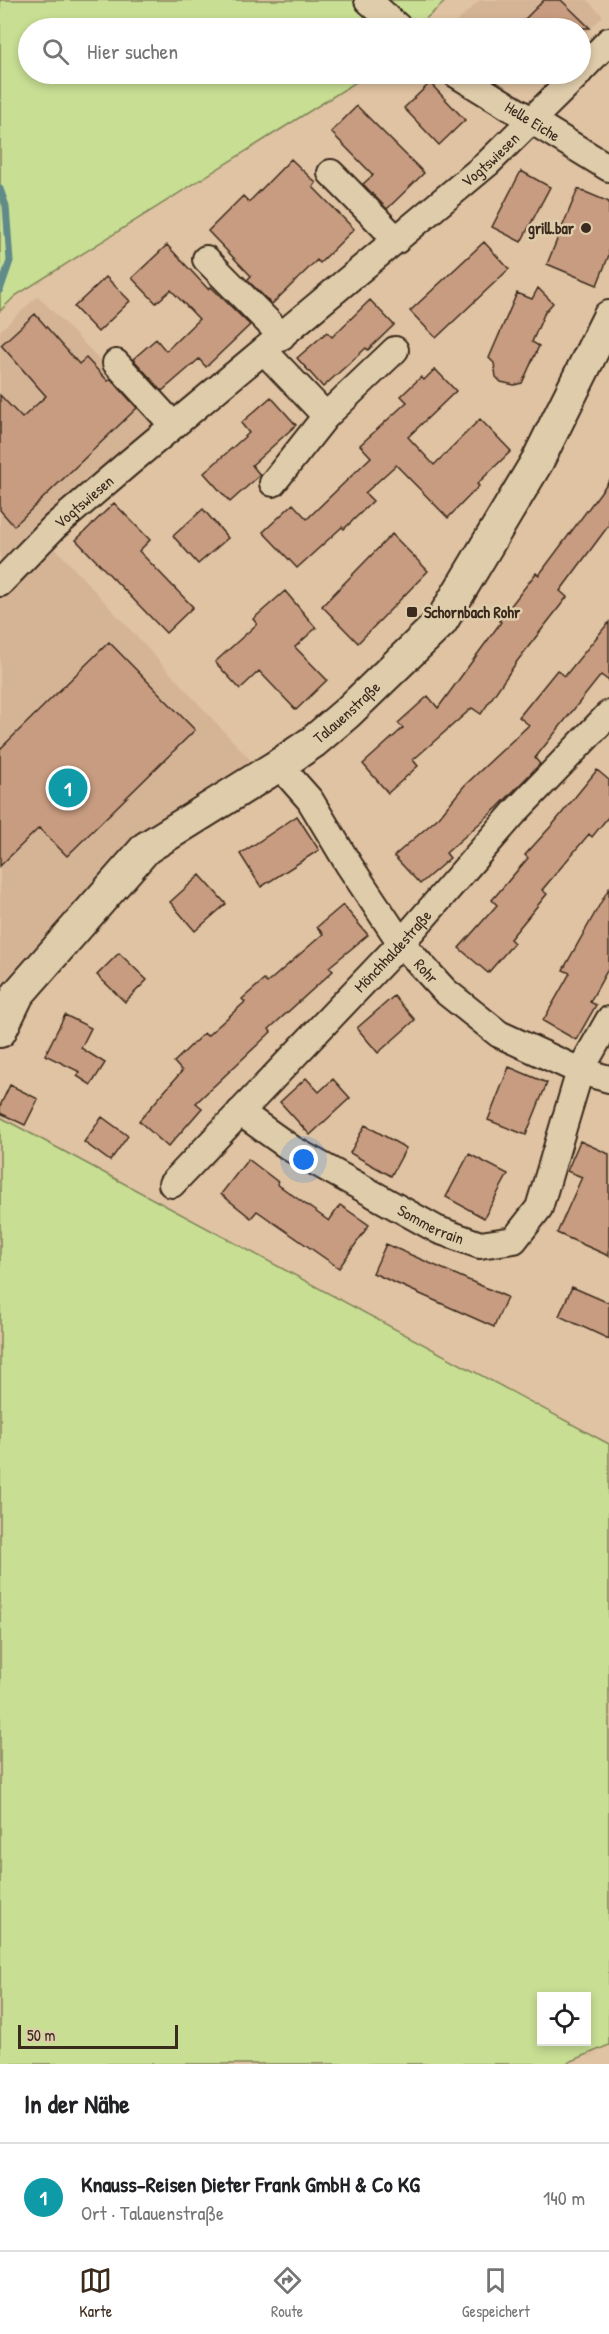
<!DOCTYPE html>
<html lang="de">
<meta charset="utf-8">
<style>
body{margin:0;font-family:"Patrick Hand",sans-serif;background:#f6f6f6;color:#202124}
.controls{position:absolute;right:18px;bottom:18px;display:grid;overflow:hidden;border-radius:0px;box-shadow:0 3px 9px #0003}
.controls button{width:54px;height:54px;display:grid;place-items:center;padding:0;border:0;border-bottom:2px solid #e0e0e0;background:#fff;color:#202124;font:30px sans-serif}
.scale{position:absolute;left:18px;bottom:15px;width:160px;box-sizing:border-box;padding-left:6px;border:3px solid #3b2a1e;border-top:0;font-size:16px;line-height:21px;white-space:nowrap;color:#3b2a1e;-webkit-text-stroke:4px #dfccaa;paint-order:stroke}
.you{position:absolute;left:304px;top:1160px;width:21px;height:21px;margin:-15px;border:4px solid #fff;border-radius:50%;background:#1a73e8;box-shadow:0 0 0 9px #1a73e833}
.badge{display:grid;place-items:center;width:39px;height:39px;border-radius:50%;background:#3b2a1e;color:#fff;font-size:20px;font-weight:700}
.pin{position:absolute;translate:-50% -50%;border:3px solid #fff;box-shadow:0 2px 6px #0006}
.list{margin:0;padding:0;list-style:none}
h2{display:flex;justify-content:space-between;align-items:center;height:78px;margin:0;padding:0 24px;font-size:26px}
h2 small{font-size:20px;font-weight:400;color:#757577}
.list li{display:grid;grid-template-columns:39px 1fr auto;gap:18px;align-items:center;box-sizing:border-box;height:108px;padding:0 24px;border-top:2px solid #e0e0e0}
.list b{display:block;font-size:22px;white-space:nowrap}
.list p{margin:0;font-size:20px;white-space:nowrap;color:#757577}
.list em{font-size:20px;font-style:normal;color:#757577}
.icon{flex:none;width:33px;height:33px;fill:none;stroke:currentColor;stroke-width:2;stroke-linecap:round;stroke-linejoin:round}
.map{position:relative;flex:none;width:609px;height:2064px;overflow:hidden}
.search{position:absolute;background:#fff;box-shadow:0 3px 9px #0003;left:18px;right:18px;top:18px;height:66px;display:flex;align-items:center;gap:15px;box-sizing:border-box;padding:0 21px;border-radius:33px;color:#757577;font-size:22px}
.sheet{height:186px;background:#fff}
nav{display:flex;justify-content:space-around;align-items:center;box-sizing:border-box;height:84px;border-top:2px solid #e0e0e0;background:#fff;font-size:16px;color:#757577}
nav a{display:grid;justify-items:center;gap:3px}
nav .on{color:#3b2a1e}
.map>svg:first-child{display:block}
.built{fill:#d5b496}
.green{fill:#c7de93;stroke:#818458;stroke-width:1.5;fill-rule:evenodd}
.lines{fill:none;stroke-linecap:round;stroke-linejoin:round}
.stream{stroke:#618b89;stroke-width:7}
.building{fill:#c89c80;stroke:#3b2a1e;stroke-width:1.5}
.minor-casing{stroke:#3b2a1e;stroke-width:30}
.tertiary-casing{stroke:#3b2a1e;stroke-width:36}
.minor{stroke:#dfccaa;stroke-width:26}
.tertiary{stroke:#dfccaa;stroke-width:32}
.poi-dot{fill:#3b2a1e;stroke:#dfccaa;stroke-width:2}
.labels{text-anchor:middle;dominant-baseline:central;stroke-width:5;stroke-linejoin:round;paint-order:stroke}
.street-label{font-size:16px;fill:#3b2a1e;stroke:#dfccaa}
.poi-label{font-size:16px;font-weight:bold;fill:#3b2a1e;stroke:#dfccaa;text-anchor:end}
</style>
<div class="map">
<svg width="609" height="2064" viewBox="0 0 609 2064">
<rect width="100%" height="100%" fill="#dfc3a2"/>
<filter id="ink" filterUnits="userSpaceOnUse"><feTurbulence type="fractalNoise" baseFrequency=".0167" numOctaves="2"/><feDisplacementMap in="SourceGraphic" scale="12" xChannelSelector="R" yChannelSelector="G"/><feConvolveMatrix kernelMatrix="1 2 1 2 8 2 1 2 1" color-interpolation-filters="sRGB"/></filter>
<g filter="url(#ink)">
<!-- built -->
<path class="built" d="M480 0H587L603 16 581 38 580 28H450Z
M38 296 174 436 55 548 253 763 0 1000V331Z"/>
<!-- green -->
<path class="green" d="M0 0H359L381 28H28V74H369L15 296 0 311Z
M374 0H447L415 28H403Z
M0 1117 609 1444V2045L565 2064H0ZM542 1996H586V2042H542Z"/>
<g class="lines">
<!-- stream -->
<path class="stream" d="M0 189 6 206 10 261 0 290"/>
</g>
<!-- building -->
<path class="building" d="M544 0H561L590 28H516Z
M430 83 465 120 439 145 404 108Z
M357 106 424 173 387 209 363 184 373 175 331 132Z
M291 159 316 183 313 187 354 229 320 263 317 260 272 304 247 280 251 276 208 231 243 196 249 202Z
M521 171 550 187 521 242 492 227Z
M578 189 609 202V255L597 285 547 264Z
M484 242 509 269 436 338 410 311Z
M167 245 208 289 211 287 250 325 206 367 199 359 162 391 133 359 156 339 166 351 199 319 171 290 156 303 132 278Z
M106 277 130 301 98 332 74 307Z
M538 288 553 303 545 312 532 342 539 346 522 383 514 385 501 382 496 377 494 363 489 358 517 293 532 299Z
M370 300 394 325 368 350 366 348 323 387 297 358 327 332 332 337Z
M35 314 79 364 86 358 108 381 111 379 137 408 14 526 0 510V395L22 418 46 396 1 345Z
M435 369 456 391 408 437 434 465 480 419 511 451 477 484 479 486 448 518 396 465 365 493 373 501 344 529 342 527 297 568 263 532 293 504 307 519 371 457 360 445 407 402 401 396 421 377 424 380Z
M271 397 296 425 252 465 260 475 230 502 204 473 249 433 241 423Z
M609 481V525L560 591 567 597 518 660 481 714 472 708 413 760 418 766 388 793 363 764 403 728 398 723 428 696 438 708 501 622 499 621 536 573 539 575Z
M114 503 150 540 139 551 193 607 166 633 76 540Z
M203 509 228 538 198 564 173 536Z
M392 534 428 571 358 643 322 606Z
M285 591 316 628 295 647 327 680 296 710 259 671 240 689 215 662 257 624 253 619Z
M609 622V681L601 675 535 758 540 764 498 807 446 853 450 858 420 884 394 856 439 817 464 786 529 725 519 717 557 670 565 676Z
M109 642 195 730 67 856 39 828 0 866V749Z
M597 770 609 780V816L592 837 589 834 542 890 547 894 510 939 514 943 488 973 459 948 497 905 492 900 528 858 525 855 554 823Z
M297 816 319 850 261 887 240 854Z
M200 875 226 904 195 931 170 902Z
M609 888V967L590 1002 596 1005 576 1040 543 1021 570 973 563 970Z
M343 905 368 935 329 967 333 971 269 1029 271 1032 196 1103 202 1108 168 1147 139 1121 182 1071 174 1062 204 1033 207 1036 245 1002 242 999 264 980 267 983 323 934 317 927Z
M119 953 147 980 125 1002 97 975Z
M394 996 415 1020 378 1053 357 1028Z
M65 1015 91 1028 81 1048 105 1063 91 1085 77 1076 80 1072 45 1055Z
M509 1067 547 1083 526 1135 488 1120Z
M306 1078 319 1092 333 1079 350 1098 310 1135 280 1102Z
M10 1085 38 1099 25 1125 0 1113V1106Z
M102 1117 128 1136 110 1161 84 1142Z
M365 1125 406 1148 391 1176 350 1153Z
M580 1141 609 1154V1256L557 1233 582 1177 567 1171Z
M469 1154 508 1174 484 1218 446 1197Z
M248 1159 278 1182 277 1184 329 1221 340 1205 369 1225 339 1268 257 1211 251 1218 221 1194Z
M386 1244 507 1297 494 1327 373 1273Z
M572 1287 609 1303V1339L559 1316Z"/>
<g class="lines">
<defs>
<g id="minor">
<path d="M368 0 399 28"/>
<path d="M580 71 609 41"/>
<path id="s1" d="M456 74 609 168"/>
<path d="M331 173 397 240"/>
<path d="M206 259 282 336"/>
<path d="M264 351 326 416"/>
<path d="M116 363 173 425"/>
<path d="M273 483 326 416 395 350"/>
<path id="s2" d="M0 583 54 527 125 466 488 163 578 74"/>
<path id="s3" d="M279 765 310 800 349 865 401 943 445 991 499 1034 580 1071 609 1079"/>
<path id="s4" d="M240 1112 292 1149 438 1230 480 1245 514 1240 539 1208 580 1071 609 1020"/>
<path id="s5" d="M172 1184 401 943 514 813 609 714"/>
</g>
<g id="tertiary">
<path id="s6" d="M0 1031 18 994 146 848 279 765 313 742 348 712 441 622 538 460 609 317"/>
</g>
</defs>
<!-- minor casing -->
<use href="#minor" class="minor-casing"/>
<!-- tertiary casing -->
<use href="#tertiary" class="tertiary-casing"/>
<!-- minor -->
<use href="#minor" class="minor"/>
<!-- tertiary -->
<use href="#tertiary" class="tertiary"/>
</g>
</g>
<!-- markers -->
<g class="poi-dot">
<circle cx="586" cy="228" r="6"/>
<rect x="406" y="606" width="12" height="12" rx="3"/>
</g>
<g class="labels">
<!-- street labels -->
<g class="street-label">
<text stroke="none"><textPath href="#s1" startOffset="90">Helle Eiche</textPath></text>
<text stroke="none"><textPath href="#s2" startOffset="648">Vogtswiesen</textPath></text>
<text stroke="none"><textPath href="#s2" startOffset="117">Vogtswiesen</textPath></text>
<text stroke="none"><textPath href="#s6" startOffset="478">Talauenstraße</textPath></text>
<text stroke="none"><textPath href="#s5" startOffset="321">Mönchhaldestraße</textPath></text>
<text stroke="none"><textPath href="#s3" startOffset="254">Rohr</textPath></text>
<text stroke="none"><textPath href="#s4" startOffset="222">Sommerrain</textPath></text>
</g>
<!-- poi labels -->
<g class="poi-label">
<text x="574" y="228">grill.bar</text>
<text x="424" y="612" text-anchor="start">Schornbach Rohr</text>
</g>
</g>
</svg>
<div class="controls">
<button><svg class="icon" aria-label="locate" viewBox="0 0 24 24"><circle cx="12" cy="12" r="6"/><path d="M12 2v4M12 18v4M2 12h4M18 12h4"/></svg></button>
</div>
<div class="scale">50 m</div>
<div class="you"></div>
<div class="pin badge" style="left:68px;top:788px;background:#0f9aa8">1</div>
<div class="search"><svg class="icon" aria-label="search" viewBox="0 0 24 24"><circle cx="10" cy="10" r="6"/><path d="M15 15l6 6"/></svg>Hier suchen</div>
</div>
<section class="sheet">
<h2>In der Nähe<small></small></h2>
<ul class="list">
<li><span class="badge" style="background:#0f9aa8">1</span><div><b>Knauss-Reisen Dieter Frank GmbH &amp; Co KG</b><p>Ort · Talauenstraße</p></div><em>140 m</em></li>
</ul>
</section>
<nav>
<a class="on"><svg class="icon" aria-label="map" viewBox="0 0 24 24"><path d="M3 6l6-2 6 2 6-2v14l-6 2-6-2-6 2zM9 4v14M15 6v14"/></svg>Karte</a>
<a><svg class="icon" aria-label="directions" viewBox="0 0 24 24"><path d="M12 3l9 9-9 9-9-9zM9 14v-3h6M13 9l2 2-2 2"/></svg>Route</a>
<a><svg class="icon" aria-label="saved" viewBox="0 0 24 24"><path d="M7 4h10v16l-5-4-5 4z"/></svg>Gespeichert</a>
</nav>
